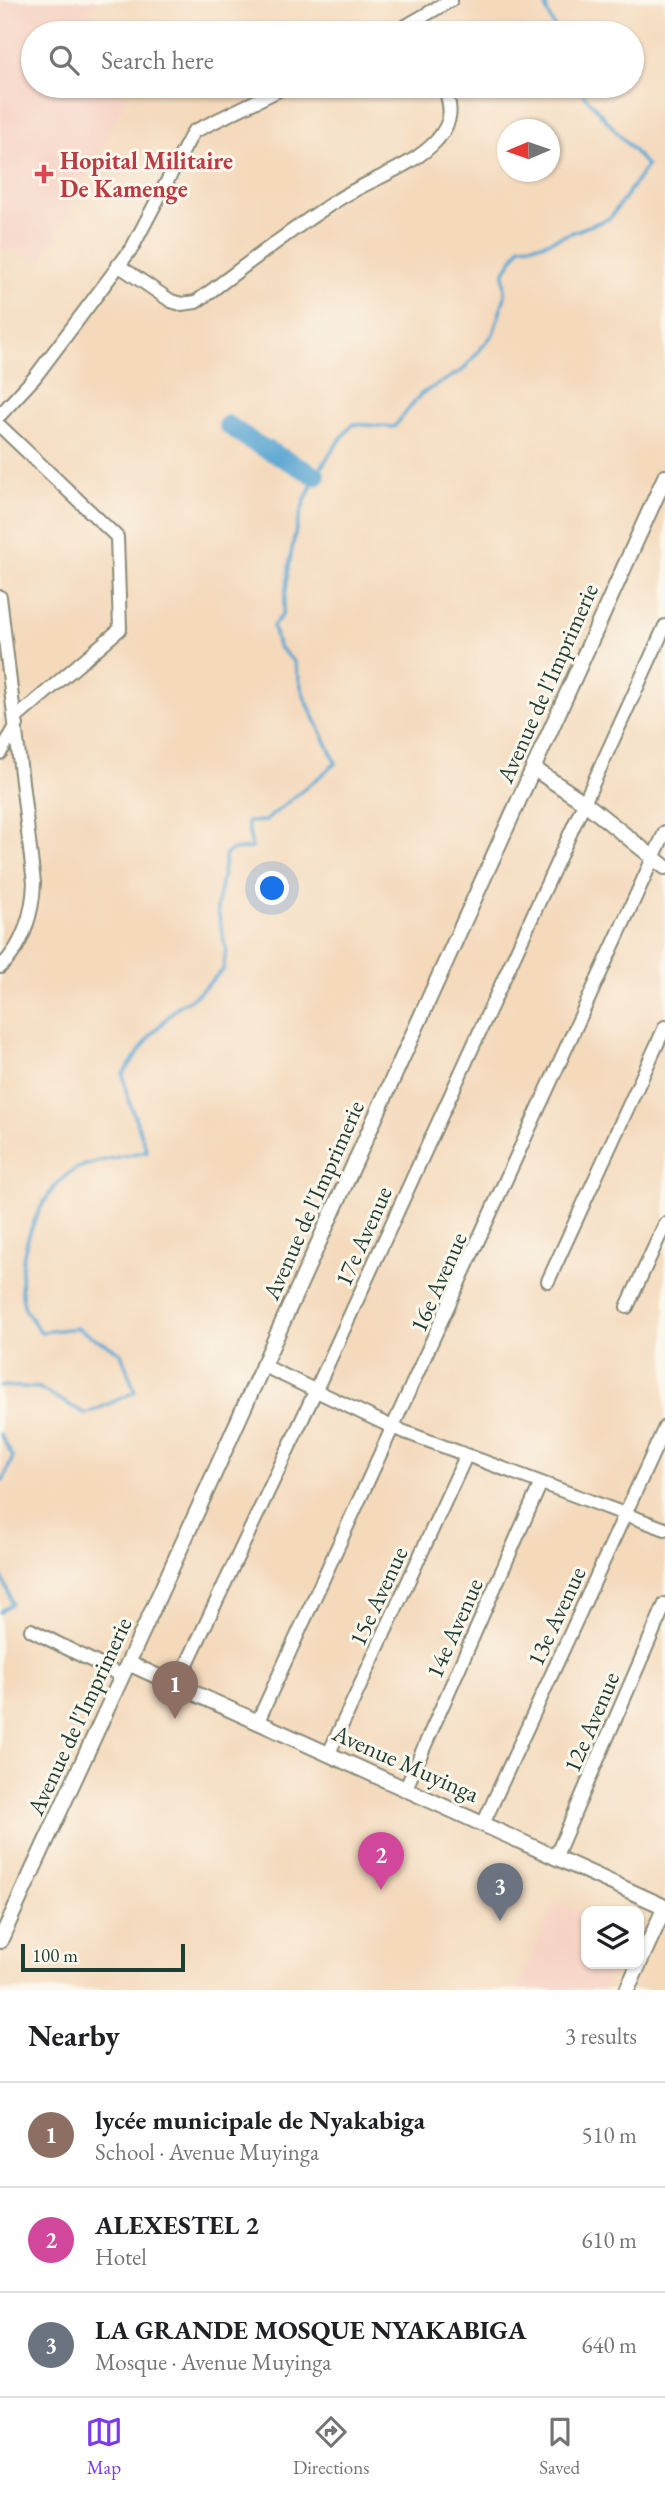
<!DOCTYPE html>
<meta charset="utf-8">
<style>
body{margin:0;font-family:"EB Garamond",serif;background:#f6f6f6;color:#202124}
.controls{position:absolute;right:21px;bottom:21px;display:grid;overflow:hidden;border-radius:14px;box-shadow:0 2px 5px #0004}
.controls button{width:63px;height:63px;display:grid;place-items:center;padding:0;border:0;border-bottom:2px solid #e0e0e0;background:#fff;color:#202124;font:35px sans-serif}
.compass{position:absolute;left:497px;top:119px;width:63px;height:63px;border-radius:50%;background:#fff;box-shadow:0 2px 5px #0004;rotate:268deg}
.scale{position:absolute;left:21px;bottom:18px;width:164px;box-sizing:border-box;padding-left:7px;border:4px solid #1f3d34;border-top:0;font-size:19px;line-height:24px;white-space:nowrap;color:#1f3d34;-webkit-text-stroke:5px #fbf7ec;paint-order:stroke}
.you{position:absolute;left:273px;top:889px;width:24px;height:24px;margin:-18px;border:5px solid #fff;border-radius:50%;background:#1a73e8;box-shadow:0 0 0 10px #1a73e833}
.badge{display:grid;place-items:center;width:46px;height:46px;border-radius:50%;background:#7c3aed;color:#fff;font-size:23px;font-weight:700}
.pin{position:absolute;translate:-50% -58px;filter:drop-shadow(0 2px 4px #0008)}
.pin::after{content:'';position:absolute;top:37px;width:24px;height:21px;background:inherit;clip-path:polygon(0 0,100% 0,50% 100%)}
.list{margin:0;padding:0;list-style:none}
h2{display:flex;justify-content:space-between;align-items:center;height:91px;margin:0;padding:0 28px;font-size:30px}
h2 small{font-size:23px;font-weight:400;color:#757577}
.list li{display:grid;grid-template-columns:46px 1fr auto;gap:21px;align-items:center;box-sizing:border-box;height:105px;padding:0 28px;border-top:2px solid #e0e0e0}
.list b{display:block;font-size:26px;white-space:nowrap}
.list p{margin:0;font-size:23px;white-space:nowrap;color:#757577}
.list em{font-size:23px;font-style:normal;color:#757577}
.icon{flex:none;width:38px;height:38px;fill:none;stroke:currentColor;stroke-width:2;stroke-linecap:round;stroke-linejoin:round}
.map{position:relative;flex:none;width:665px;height:1990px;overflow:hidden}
.search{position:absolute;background:#fff;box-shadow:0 2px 5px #0004;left:21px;right:21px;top:21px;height:77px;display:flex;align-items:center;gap:18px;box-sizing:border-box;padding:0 24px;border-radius:38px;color:#757577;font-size:26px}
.sheet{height:406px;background:#fff}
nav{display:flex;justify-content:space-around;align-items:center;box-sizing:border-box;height:98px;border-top:2px solid #e0e0e0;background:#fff;font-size:19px;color:#757577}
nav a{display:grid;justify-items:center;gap:4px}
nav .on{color:#7c3aed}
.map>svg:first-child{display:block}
.built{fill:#f6d2c3}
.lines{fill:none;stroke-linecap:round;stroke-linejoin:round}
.stream{stroke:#58a5d1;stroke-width:3.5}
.river{stroke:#58a5d1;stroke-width:19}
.minor-casing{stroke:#8a8b78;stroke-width:16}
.tertiary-casing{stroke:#8a8b78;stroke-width:18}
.minor{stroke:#fff;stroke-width:12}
.tertiary{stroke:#fff;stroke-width:14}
.health-dot{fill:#e0444e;stroke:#fbf7ec;stroke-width:2.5}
.labels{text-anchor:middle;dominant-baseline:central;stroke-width:6;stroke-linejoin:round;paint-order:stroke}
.health-label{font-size:24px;font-weight:bold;fill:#be3a42;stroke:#fbf7ec;text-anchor:start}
.street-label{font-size:24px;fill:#1f3d34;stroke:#fbf7ec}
</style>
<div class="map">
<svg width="665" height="1990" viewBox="0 0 665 1990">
<rect width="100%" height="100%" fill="#fbf7ec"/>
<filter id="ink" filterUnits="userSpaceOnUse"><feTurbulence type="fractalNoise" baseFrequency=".0143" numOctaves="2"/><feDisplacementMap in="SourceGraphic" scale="14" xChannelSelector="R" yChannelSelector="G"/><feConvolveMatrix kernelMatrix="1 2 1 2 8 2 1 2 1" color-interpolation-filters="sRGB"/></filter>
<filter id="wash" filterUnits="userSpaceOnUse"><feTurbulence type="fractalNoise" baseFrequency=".00686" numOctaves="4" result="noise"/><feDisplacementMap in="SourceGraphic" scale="28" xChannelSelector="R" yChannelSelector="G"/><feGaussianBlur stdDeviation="1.57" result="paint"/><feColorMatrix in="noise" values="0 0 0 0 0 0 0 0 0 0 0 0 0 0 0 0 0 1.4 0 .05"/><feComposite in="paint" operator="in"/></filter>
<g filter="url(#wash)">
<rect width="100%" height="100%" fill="#f4d9bb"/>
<!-- built -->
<path class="built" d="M0 0H104L90 10 99 33H33V86H120L126 100 44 260 0 248Z
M556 1902 586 1914V1964H614L602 1990H517Z"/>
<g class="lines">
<!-- stream -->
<path class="stream" d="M547 0 546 9 557 33
M0 1386 39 1388 86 1414 135 1392 121 1353 77 1328 41 1332C35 1324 26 1314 24 1305 13 1263 36 1193 74 1170 86 1162 130 1155 147 1151L127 1095 123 1074 151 1035 177 1007 194 997 223 970 226 950 217 907 226 854 232 850 252 848 247 822 265 821 336 763 304 696 294 662 278 646 273 626 283 614C293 532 297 489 353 424L394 427 421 394 463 370 493 334 505 296 504 273 521 246 542 244 610 218 647 166 576 86
M0 1434 13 1457 3 1481 0 1480
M0 1570 12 1603 0 1612"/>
<!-- river -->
<path class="river" d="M228 425 251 441 316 476"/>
</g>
</g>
<g filter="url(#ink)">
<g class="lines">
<defs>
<path id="minor" d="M394 33 451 0
M118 265 171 301 181 304 196 302C243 268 288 231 336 201 367 180 412 168 437 140 453 121 452 108 444 86
M0 415 35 377 132 248 193 132 287 86
M0 426 117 537 120 629 16 718
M0 597 34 883C33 912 23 948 0 967
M0 753 17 725
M548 1281 665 1027
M627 1307 665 1224
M262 1365 394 1428 665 1529
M31 1630 122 1676
M177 1685 315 1392 665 626
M258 1721 665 832
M329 1753 466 1456
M406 1788 540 1485
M484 1822 665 1427
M555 1858 665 1604"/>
<path id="tertiary" d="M533 768 585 803 665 867
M128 1663 665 1907
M0 1941 152 1611 665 477
M627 1990 665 1907"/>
</defs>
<!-- minor casing -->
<use href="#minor" class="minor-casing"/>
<!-- tertiary casing -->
<use href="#tertiary" class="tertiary-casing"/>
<!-- minor -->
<use href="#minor" class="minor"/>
<!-- tertiary -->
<use href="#tertiary" class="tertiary"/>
</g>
</g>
<!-- markers -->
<path class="health-dot" d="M40.5 163.5h7v7h7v7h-7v7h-7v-7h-7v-7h7z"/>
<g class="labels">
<!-- health labels -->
<g class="health-label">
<text x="60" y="160">Hopital Militaire<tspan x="60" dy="28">De Kamenge</tspan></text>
</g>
<!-- street labels -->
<g class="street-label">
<text transform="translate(547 683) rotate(-66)">Avenue de l'Imprimerie</text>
<text transform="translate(313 1200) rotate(-66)">Avenue de l'Imprimerie</text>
<text transform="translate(363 1236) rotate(-66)">17e Avenue</text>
<text transform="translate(438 1282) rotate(-66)">16e Avenue</text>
<text transform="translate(378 1596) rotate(-65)">15e Avenue</text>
<text transform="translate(556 1616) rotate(-65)">13e Avenue</text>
<text transform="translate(454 1628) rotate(-66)">14e Avenue</text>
<text transform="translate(79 1716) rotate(-65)">Avenue de l'Imprimerie</text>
<text transform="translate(591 1722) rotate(-67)">12e Avenue</text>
<text transform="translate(406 1763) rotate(24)">Avenue Muyinga</text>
</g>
</g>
</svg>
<div class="controls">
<button><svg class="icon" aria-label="layers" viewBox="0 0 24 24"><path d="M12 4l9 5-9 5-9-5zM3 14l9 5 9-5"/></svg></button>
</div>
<svg class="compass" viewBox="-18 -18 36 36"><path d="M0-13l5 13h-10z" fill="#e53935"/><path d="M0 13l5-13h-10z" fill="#757577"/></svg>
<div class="scale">100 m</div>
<div class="you"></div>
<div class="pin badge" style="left:175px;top:1719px;background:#8d6e63">1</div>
<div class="pin badge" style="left:381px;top:1890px;background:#d1479c">2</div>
<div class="pin badge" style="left:500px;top:1921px;background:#6b7280">3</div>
<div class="search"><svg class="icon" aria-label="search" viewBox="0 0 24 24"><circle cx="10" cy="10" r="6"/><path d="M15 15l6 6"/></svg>Search here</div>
</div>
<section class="sheet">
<h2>Nearby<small>3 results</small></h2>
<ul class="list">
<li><span class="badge" style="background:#8d6e63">1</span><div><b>lycée municipale de Nyakabiga</b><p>School · Avenue Muyinga</p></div><em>510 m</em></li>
<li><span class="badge" style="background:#d1479c">2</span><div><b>ALEXESTEL 2</b><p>Hotel</p></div><em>610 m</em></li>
<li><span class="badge" style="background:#6b7280">3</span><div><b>LA GRANDE MOSQUE NYAKABIGA</b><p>Mosque · Avenue Muyinga</p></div><em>640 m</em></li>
</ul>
</section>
<nav>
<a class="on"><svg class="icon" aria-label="map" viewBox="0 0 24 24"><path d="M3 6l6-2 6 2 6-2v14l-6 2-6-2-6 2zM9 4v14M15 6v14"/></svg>Map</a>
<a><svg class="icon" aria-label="directions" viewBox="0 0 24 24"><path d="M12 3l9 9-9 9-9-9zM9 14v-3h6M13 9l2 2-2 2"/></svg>Directions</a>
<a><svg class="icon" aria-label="saved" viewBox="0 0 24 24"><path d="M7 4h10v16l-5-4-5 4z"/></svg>Saved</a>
</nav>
